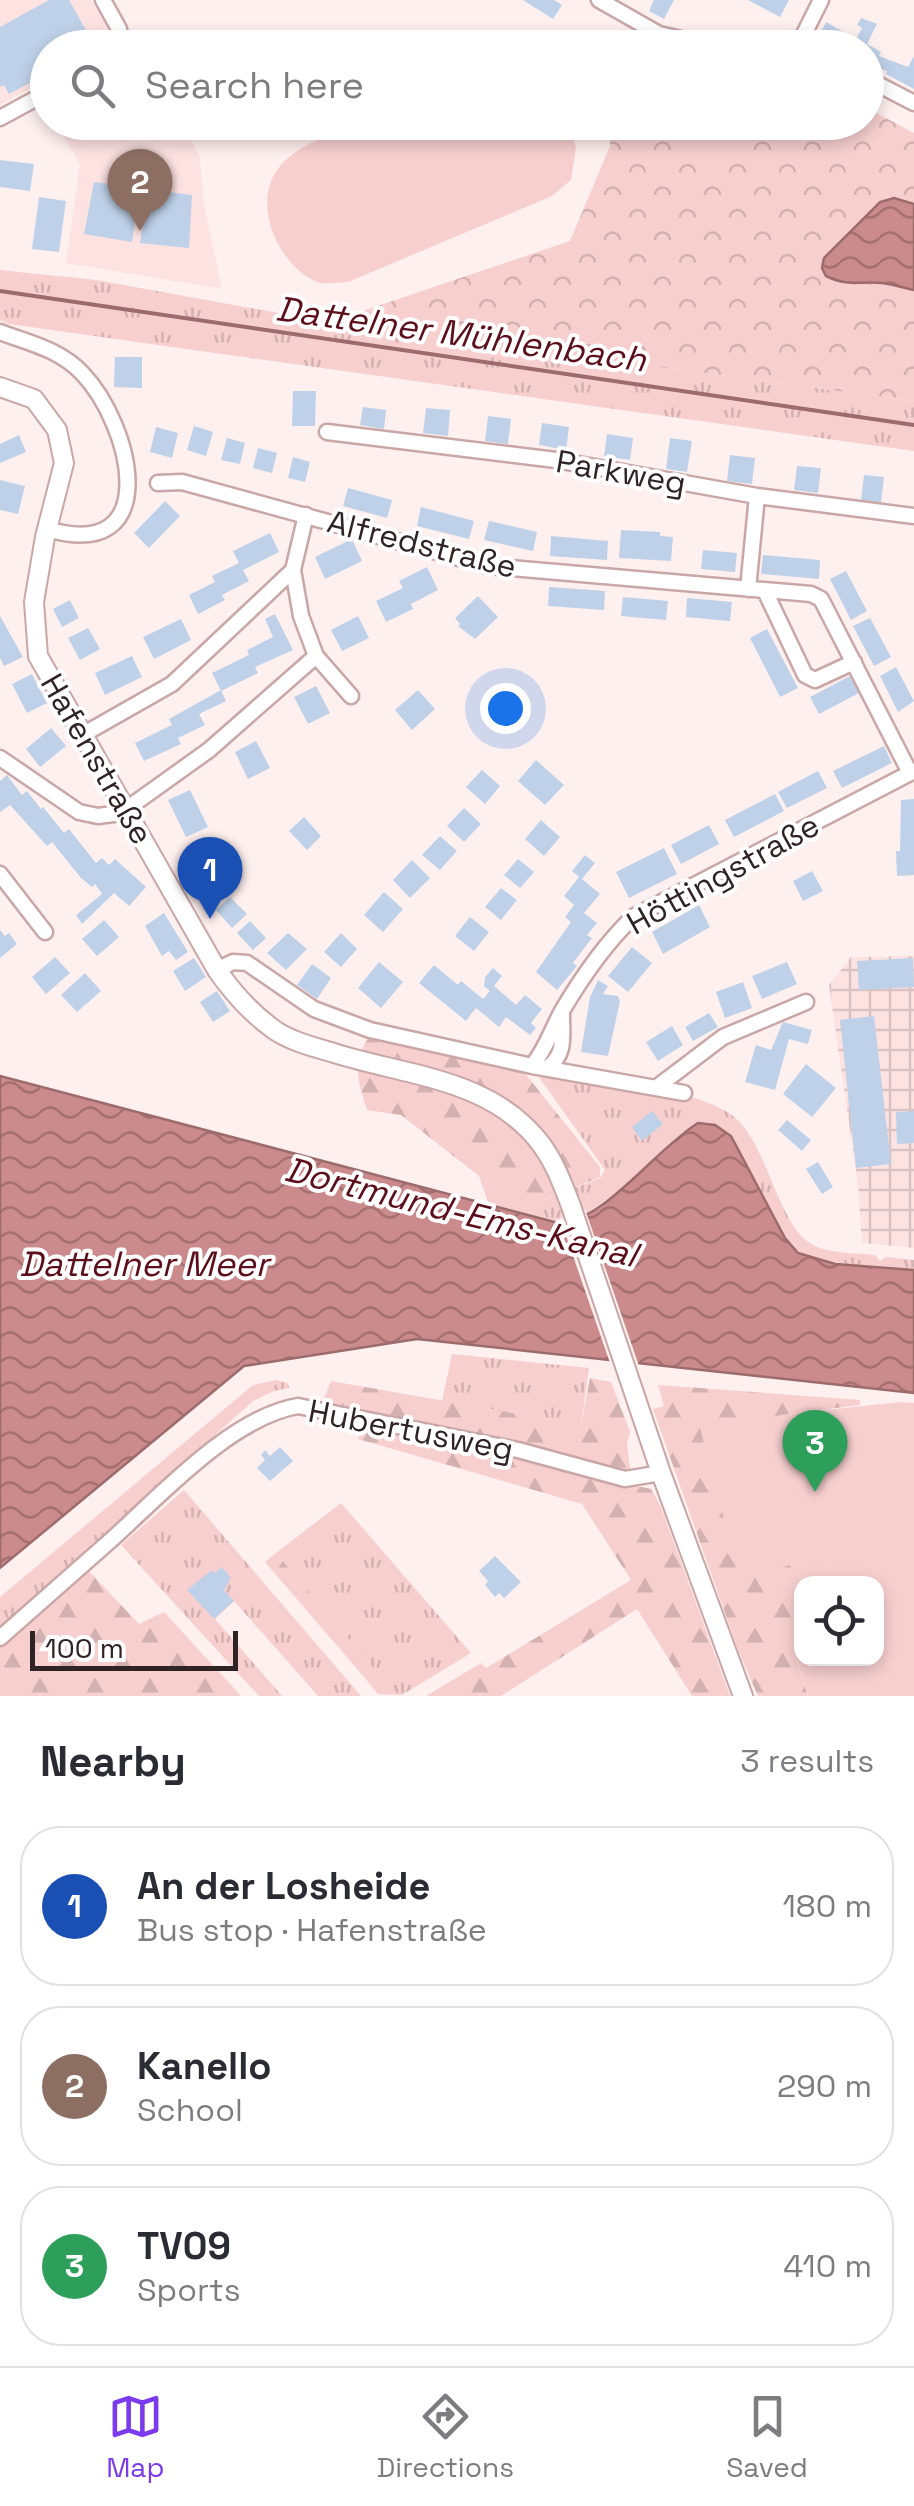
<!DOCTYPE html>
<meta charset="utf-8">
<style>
body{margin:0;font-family:"Space Grotesk",sans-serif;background:#f2f2f3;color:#2b2b33}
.controls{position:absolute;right:30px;bottom:30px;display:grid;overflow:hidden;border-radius:20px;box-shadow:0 5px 15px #0003}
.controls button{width:90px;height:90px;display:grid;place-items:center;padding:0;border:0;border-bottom:2px solid #e1e1e2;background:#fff;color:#2b2b33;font:50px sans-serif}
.scale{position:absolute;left:30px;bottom:25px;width:208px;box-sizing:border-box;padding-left:10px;border:5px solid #2f2323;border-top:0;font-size:28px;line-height:35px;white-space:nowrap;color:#2f2323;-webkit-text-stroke:8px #fff;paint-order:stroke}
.you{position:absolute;left:505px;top:708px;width:35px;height:35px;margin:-25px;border:8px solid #fff;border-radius:50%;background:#1a73e8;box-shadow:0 0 0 15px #1a73e833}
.badge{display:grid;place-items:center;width:65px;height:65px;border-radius:50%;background:#7c3aed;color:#fff;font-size:32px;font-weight:700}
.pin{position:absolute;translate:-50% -82px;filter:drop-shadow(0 2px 5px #0008)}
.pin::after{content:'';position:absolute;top:52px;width:35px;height:30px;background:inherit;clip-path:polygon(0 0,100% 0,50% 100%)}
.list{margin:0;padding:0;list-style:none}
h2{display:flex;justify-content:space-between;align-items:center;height:130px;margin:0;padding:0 40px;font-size:42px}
h2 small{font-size:32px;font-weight:400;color:#7c7c81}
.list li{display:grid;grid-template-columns:65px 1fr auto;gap:30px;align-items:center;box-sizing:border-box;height:160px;margin:0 20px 20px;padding:0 20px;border:2px solid #e1e1e2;border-radius:40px}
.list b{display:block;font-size:38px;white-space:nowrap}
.list p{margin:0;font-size:32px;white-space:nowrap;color:#7c7c81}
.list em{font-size:32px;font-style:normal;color:#7c7c81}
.icon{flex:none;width:55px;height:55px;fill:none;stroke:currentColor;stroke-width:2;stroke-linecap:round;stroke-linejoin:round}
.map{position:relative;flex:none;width:914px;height:1696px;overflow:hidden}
.search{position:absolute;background:#fff;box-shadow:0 5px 15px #0003;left:30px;right:30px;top:30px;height:110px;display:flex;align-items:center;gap:25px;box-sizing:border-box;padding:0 35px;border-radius:55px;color:#7c7c81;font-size:38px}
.sheet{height:670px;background:#fff}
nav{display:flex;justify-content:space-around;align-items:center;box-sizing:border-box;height:140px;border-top:2px solid #e1e1e2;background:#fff;font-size:28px;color:#7c7c81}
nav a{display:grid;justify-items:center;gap:5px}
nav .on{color:#7c3aed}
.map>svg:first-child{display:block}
.built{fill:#fde2e2}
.industrial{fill:url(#industrial-grid)}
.grass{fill:url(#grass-tufts)}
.forest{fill:url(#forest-firs)}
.park{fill:url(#park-crowns)}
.garden{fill:#f7cfcf}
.water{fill:url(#water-waves);stroke:#9c6b6c;stroke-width:2.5}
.pier{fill:#fef0ef}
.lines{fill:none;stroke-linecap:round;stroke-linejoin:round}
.stream{stroke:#9c6b6c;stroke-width:4}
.building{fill:#bed1e8}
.minor-casing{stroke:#c8a7a6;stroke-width:19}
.tertiary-casing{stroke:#c8a7a6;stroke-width:22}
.minor{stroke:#fff;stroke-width:14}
.tertiary{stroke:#fff;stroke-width:18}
.labels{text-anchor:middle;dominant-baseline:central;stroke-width:8;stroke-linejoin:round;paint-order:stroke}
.street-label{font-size:32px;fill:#2f2323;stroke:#fff}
.water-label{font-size:35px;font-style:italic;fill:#5c0e1a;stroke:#fff}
</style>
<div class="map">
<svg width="914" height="1696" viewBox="0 0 914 1696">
<defs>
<pattern id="industrial-grid" width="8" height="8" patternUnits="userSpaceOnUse" patternTransform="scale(2.5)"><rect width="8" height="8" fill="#fde2e2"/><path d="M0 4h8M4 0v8" fill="none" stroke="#d9c2c2"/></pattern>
<pattern id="grass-tufts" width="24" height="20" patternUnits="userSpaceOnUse" patternTransform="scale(2.5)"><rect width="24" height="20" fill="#f7cfcf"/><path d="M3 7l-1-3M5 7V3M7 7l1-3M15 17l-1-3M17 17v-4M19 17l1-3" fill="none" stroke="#d4b1b1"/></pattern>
<pattern id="forest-firs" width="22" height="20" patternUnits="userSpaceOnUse" patternTransform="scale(2.5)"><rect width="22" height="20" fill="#f7cfcf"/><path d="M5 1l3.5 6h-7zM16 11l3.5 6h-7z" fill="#d4b1b1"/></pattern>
<pattern id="park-crowns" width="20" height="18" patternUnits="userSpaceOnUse" patternTransform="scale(2.5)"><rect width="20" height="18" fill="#f7cfcf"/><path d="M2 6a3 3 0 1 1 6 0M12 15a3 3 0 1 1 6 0" fill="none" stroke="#d4b1b1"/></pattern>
<pattern id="water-waves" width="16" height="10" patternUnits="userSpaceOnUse" patternTransform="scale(2.5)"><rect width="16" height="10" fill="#cb8a8b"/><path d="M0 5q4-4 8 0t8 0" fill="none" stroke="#a57071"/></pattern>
</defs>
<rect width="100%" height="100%" fill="#fef0ef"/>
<!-- built -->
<path class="built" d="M0 0H91L105 23 108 38 102 47 48 48 47 79 0 105Z
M56 123H182L200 157 203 199 222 289 66 263 80 164Z"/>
<!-- industrial -->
<path class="industrial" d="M914 956V1248L862 1243 858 1184 829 985 851 957Z"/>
<!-- grass -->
<path class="grass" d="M0 270 96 280 350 326 914 401V451L9 324 0 320Z
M536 1073C595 1081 677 1082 729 1113 765 1135 776 1219 808 1242 825 1254 855 1253 875 1255L880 1261 886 1257 914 1260V1270C883 1268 825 1270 799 1253 765 1231 756 1150 714 1127L682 1132 626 1186 575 1221 562 1224 489 1205 479 1176 514 1198 533 1204 600 1178 605 1170Z
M452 1354 589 1368 581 1425 442 1401Z
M276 1380 288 1383 289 1388 274 1391 253 1401 0 1627V1597L253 1385Z
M184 1490 361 1696H318L234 1601 215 1619 282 1696H259L121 1545Z
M341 1503 471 1653 402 1695 378 1694 364 1677 373 1668 276 1553Z"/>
<!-- forest -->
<path class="forest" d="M370 1036 523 1071 600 1167V1177L533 1204 514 1198 479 1176 401 1115 367 1110C358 1082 351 1060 370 1036Z
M590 1378 611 1382 630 1432 627 1444 632 1485 651 1489 661 1507 730 1696H692L637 1609 501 1696H426L481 1663 486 1668 631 1580 582 1504 358 1439 365 1413 322 1404 331 1381 581 1425Z
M658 1385 860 1400V1405L788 1414 831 1583 802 1584 801 1658 797 1661 808 1696H758L738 1650 653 1409 664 1406Z
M276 1553 373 1668 364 1677 265 1562Z
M87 1569 139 1624 164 1612 241 1696H0V1646Z"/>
<!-- park -->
<path class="park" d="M867 108 914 133V401L350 326 351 315 570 241 610 146 611 123 866 122Z"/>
<!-- garden -->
<path class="garden" d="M361 122 569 123 576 148 571 180 552 196 348 282C338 282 325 285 317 282 281 267 254 211 274 175 291 145 331 135 361 122Z
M729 123 733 157 677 165 673 129Z
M901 1402 914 1403V1696H808L797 1660 876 1658V1584L831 1583 824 1555 740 1580 700 1428 788 1414Z"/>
<!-- water -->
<path class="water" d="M894 198 914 204V290C903 288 892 284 882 283 859 281 849 287 826 276L822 268 824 258 880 202Z
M0 1076 562 1224C611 1214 656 1149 698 1123L715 1125 731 1136 785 1238 798 1253 835 1264 914 1270V1393L417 1339 244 1366 0 1568Z"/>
<!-- pier -->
<path class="pier" d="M585 1209 639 1366 610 1363 560 1218 573 1216Z"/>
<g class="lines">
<!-- stream -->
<path class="stream" d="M0 291 914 425"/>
</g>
<!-- building -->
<path class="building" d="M49 0H69L96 48H48V73L9 94 4 85 0 87V27Z
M523 0H554L562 5 553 19Z
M654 0H674L664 19 649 11Z
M748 0H789L780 17Z
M861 18 877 24 867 44 881 52 879 56 908 67 914 56V89L886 74 887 71 866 64V48H836L818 38 826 22 856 39 862 28 857 25Z
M74 122H101L104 127 82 139Z
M0 160 34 164 30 191 0 187Z
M128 181 161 186 160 191 192 195 189 248 140 243 143 222 135 221 132 242 84 234 94 182 127 186Z
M39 197 66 201 59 252 32 249Z
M115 357H142V388L114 387Z
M293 391H316L315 426H292Z
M363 407 386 410 384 429 360 425Z
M426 408 450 410 448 436 423 433Z
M488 416 511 419 508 444 485 441Z
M542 423 569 427 566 450 539 445Z
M194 426 213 432 206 456 187 450Z
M156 427 178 433 172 458 150 452Z
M607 434 633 438 630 460 604 456Z
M19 435 26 452 0 463V444Z
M227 438 245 443 240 464 221 460Z
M670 438 692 441 687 472 666 469Z
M258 448 277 453 272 473 253 468Z
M730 455 755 458 752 484 727 481Z
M293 457 310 462 305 482 288 478Z
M797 466 821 468 818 493 794 490Z
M864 475 884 477 881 503 861 500Z
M0 480 25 486 18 514 0 510Z
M348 488 392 500 387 518 343 506Z
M165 501 180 516 149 548 134 533Z
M421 507 474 521 469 539 417 526Z
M489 521 537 532 533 551 484 540Z
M621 530 660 532V536L673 537 671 561 619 558Z
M270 533 279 552 243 570 249 581 222 595 225 600 198 614 189 595 215 582 212 576 239 563 233 551Z
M551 536 608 541 607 560 550 556Z
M352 539 362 561 325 579 315 557Z
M703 550 737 553 735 572 701 569Z
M763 555 820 560 819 579 761 574Z
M427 567 438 590 411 604 413 609 386 622 376 601 403 588 399 581Z
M846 571 867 611 851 620 830 579Z
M549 587 605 591 604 610 548 606Z
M478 596 498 617 475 639 458 626 460 624 455 618Z
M623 597 668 601 666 620 621 616Z
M687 598 732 602 730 621 686 617Z
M70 600 79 618 62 627 53 609Z
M275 614 293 650 255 667 258 673 221 691 212 673 249 655 247 650 273 637 265 619Z
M0 616 23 657 4 666 0 658Z
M358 616 369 638 342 651 331 630Z
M870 618 891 657 874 666 853 626Z
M181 619 191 640 154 659 143 637Z
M88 628 100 649 80 660 68 638Z
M767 629 798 688 780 697 750 638Z
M132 656 142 677 105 695 95 673Z
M896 667 914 701 898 712 880 676Z
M32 674 47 703 27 713 12 684Z
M850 676 859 693 819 714 810 697Z
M316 686 330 713 308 724 294 697Z
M221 690 226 701 199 714 205 725 178 738 181 744 144 761 135 743 172 725 169 719Z
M418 690 435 709 412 730 395 710Z
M51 728 66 746 40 767 26 749Z
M256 741 270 768 248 779 235 752Z
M884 746 892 763 842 788 833 771Z
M536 760 564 785 545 805 518 781Z
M482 770 500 786 485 804 466 787Z
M818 771 827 788 787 808 778 792Z
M7 775 22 795 27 791 41 809 43 807 64 833 69 829 96 863 102 858 109 865 115 859 146 887 129 906 114 893 82 924 76 915 102 894 95 884 92 887 81 878 52 842 47 846 10 805 0 812V781Z
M190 790 208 827 186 837 168 800Z
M775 794 784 811 734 837 725 820Z
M914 799V875L897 876 896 851H900L901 800Z
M464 808 481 824 464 842 447 826Z
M304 817 321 836 307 850 289 831Z
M541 820 560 837 544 856 525 839Z
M709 825 719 844 681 864 671 845Z
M440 836 457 851 440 870 422 855Z
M224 842 242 861 216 887 197 868Z
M664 848 677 874 629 898 616 872Z
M585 855 595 863 582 879 600 894 584 913 597 923 587 935 592 938 573 963 577 966 557 990 536 972 571 922 565 917 574 905 564 896 579 877 572 871Z
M518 859 534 872 520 888 504 875Z
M412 860 430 878 410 898 393 880Z
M812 871 823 891 803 901 793 881Z
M501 888 517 900 501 920 485 907Z
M384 892 403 909 383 932 364 915Z
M230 897 247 914 232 928 216 910Z
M699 905 710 927 663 954 652 932Z
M164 913 188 952 176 960 169 951 162 956 145 926Z
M470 917 489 932 474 951 455 936Z
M104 920 119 937 97 956 82 939Z
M250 921 266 938 253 950 237 933Z
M0 930 5 936 9 933 17 944 0 958Z
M288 933 307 949 286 970 267 953Z
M341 933 357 949 341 967 324 952Z
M632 947 652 963 628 992 608 976Z
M55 957 70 973 46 994 32 977Z
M194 958 206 977 185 991 173 971Z
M913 958 914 987 859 990 857 961Z
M379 962 403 982 381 1008 358 988Z
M787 962 797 984 762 999 752 976Z
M312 964 331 978 317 999 297 985Z
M434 965 458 985 461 981 483 999 490 991 484 986 485 977 493 968 502 976 494 986 516 1005 525 995 542 1009 531 1023 536 1028 530 1035 506 1017 499 1027 476 1008 466 1021 419 983Z
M85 973 101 991 77 1012 61 995Z
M598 980 608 986 603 994 618 996 620 1001 608 1056 581 1052 590 997Z
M743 982 752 1008 725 1018 716 992Z
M217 991 230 1011 213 1022 200 1002Z
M709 1013 718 1027 693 1041 685 1027Z
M874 1016 891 1164 856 1168 840 1020Z
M783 1022 812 1030 808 1044 789 1039 775 1090 745 1082 756 1045 771 1050Z
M672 1026 683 1045 658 1061 646 1042Z
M806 1064 836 1088 812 1117 783 1094Z
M652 1111 663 1124 642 1141 632 1127Z
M914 1111V1143L897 1144 896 1112Z
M787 1120 811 1140 802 1151 778 1130Z
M818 1162 833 1187 822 1194 806 1169Z
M280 1447 293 1461 270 1481 257 1468 265 1460 261 1455 265 1450 270 1456Z
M495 1556 521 1582 504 1598 499 1593 495 1597 485 1585 488 1581 479 1571Z
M222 1567 231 1578 224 1590 234 1601 214 1619 187 1590 212 1570 215 1573Z"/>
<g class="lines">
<defs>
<path id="minor" d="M103 0 119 29 121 41 117 48
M599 0 659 34 721 48
M797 48 821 0
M866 78 914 103
M0 118 48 92
M0 332C29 343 59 349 82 373 132 425 165 564 47 529
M327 432 556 460 757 496 914 516
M158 483 182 482 488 566 811 594 821 599 910 773
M306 515 293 570 301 616 316 656 351 696
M748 589 757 496
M765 591 805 675 815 680 854 662
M84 734 172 684 293 570
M0 758 79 812 98 816 121 813 209 750 316 656
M0 874 45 932
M217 970 233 962 247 963 314 1009 370 1030 532 1066 684 1093
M532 1066C546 1049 552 1029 562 1011 582 977 605 944 633 917L914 771
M547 1068C566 1055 562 1037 562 1015
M657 1087 723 1037 806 1002
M0 1638C37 1605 74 1573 111 1540 161 1495 232 1417 298 1406L518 1450 625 1479 661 1473"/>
<path id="tertiary" d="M0 387 34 399 57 430 64 463 45 537 34 602 38 656 217 970C233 993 253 1015 276 1031 293 1042 314 1047 334 1053 406 1076 491 1078 541 1144 555 1163 563 1185 571 1206L661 1473 743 1696"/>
</defs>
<!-- minor casing -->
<use href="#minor" class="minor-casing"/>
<!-- tertiary casing -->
<use href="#tertiary" class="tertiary-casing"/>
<!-- minor -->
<use href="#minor" class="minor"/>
<!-- tertiary -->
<use href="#tertiary" class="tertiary"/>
</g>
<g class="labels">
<!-- street labels -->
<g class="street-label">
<text transform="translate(621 472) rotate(10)">Parkweg</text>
<text transform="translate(422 544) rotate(14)">Alfredstraße</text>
<text transform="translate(97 759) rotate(60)">Hafenstraße</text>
<text transform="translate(723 874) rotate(-29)">Höttingstraße</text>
<text transform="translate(411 1430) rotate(11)">Hubertusweg</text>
</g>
<!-- water labels -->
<g class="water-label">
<text transform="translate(461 334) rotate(8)">Dattelner Mühlenbach</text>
<text transform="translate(461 1212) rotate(14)">Dortmund-Ems-Kanal</text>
<text x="144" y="1264">Dattelner Meer</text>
</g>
</g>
</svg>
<div class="controls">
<button><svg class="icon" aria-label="locate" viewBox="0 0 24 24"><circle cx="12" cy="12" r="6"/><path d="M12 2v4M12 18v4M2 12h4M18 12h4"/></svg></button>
</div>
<div class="scale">100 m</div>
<div class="you"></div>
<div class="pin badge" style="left:210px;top:919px;background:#1a4fb4">1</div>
<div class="pin badge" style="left:140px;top:231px;background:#8d6e63">2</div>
<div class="pin badge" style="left:815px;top:1492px;background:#2e9e5b">3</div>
<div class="search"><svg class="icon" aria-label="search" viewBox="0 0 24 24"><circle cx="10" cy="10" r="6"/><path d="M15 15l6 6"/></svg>Search here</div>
</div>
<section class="sheet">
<h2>Nearby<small>3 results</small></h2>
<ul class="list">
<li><span class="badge" style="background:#1a4fb4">1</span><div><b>An der Losheide</b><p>Bus stop · Hafenstraße</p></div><em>180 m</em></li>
<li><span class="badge" style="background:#8d6e63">2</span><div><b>Kanello</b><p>School</p></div><em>290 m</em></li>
<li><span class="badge" style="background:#2e9e5b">3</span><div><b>TV09</b><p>Sports</p></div><em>410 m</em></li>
</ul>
</section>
<nav>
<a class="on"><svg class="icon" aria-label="map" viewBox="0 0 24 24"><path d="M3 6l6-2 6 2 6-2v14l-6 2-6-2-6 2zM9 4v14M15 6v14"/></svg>Map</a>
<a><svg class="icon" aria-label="directions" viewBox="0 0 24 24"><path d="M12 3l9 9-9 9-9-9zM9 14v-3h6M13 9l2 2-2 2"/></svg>Directions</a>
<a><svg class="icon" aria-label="saved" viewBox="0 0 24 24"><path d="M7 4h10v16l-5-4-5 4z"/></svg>Saved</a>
</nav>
